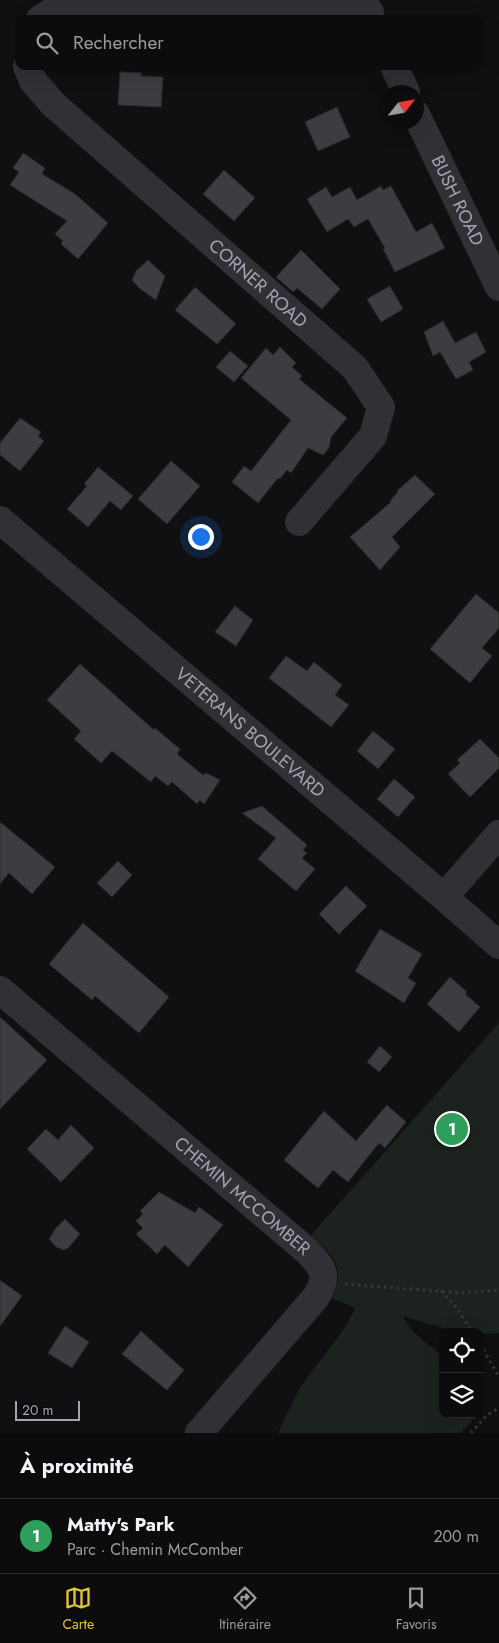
<!DOCTYPE html>
<html lang="fr">
<meta charset="utf-8">
<style>
body{margin:0;font-family:Jost,sans-serif;background:#1a191b;color:#f1f3f6}
.controls{position:absolute;right:15px;bottom:15px;display:grid;overflow:hidden;border-radius:10px;box-shadow:0 5px 20px #0002}
.controls button{width:45px;height:45px;display:grid;place-items:center;padding:0;border:0;border-bottom:1px solid #2c2b2e;background:#0c0b0d;color:#f1f3f6;font:25px sans-serif}
.compass{position:absolute;left:379px;top:85px;width:45px;height:45px;border-radius:50%;background:#0c0b0d;box-shadow:0 5px 20px #0002;rotate:59deg}
.scale{position:absolute;left:15px;bottom:12px;width:65px;box-sizing:border-box;padding-left:5px;border:2px solid #a1a4b1;border-top:0;font-size:14px;line-height:18px;white-space:nowrap;color:#a1a4b1;-webkit-text-stroke:4px #0b0b0c;paint-order:stroke}
.you{position:absolute;left:200px;top:536px;width:18px;height:18px;margin:-12px;border:4px solid #fff;border-radius:50%;background:#1a73e8;box-shadow:0 0 0 8px #1a73e833}
.badge{display:grid;place-items:center;width:32px;height:32px;border-radius:50%;background:#e5c633;color:#fff;font-size:16px;font-weight:700}
.pin{position:absolute;translate:-50% -50%;border:2px solid #fff;box-shadow:0 1px 5px #0006}
.list{margin:0;padding:0;list-style:none}
h2{display:flex;justify-content:space-between;align-items:center;height:65px;margin:0;padding:0 20px;font-size:21px}
h2 small{font-size:16px;font-weight:400;color:#9a9b9d}
.list li{display:grid;grid-template-columns:32px 1fr auto;gap:15px;align-items:center;box-sizing:border-box;height:75px;padding:0 20px;border-top:1px solid #2c2b2e}
.list b{display:block;font-size:19px;white-space:nowrap}
.list p{margin:0;font-size:16px;white-space:nowrap;color:#9a9b9d}
.list em{font-size:16px;font-style:normal;color:#9a9b9d}
.icon{flex:none;width:28px;height:28px;fill:none;stroke:currentColor;stroke-width:2;stroke-linecap:round;stroke-linejoin:round}
.map{position:relative;flex:none;width:499px;height:1433px;overflow:hidden}
.search{position:absolute;background:#0c0b0d;box-shadow:0 5px 20px #0002;left:15px;right:15px;top:15px;height:55px;display:flex;align-items:center;gap:12px;box-sizing:border-box;padding:0 18px;border-radius:10px;color:#9a9b9d;font-size:19px}
.sheet{height:140px;background:#0c0b0d}
nav{display:flex;justify-content:space-around;align-items:center;box-sizing:border-box;height:70px;border-top:1px solid #2c2b2e;background:#0c0b0d;font-size:14px;color:#9a9b9d}
nav a{display:grid;justify-items:center;gap:2px}
nav .on{color:#e5c633}
.map>svg:first-child{display:block}
.green{fill:#1c231e}
.building{fill:#3c3d41;stroke:#2a2a2d}
.lines{fill:none;stroke-linecap:round;stroke-linejoin:round}
.path{stroke:#37373c;stroke-width:3;stroke-dasharray:2.5 4;stroke-linecap:butt}
.minor{stroke:#313135;stroke-width:28}
.labels{text-anchor:middle;dominant-baseline:central;stroke-width:4;stroke-linejoin:round;paint-order:stroke}
.street-label{font-size:18px;fill:#a1a4b1;stroke:#0b0b0c}
</style>
<div class="map">
<svg width="499" height="1433" viewBox="0 0 499 1433">
<rect width="100%" height="100%" fill="#100f11"/>
<!-- green -->
<path class="green" d="M499 1023V1333L480 1334V1332H457L402 1316 414 1333 443 1356V1414H477L461 1433H278C287 1414 295 1395 307 1378 323 1355 344 1334 355 1308L332 1298C346 1264 334 1258 311 1235Z"/>
<!-- building -->
<path class="building" d="M120 72 142 73 141 76 163 77 161 107 118 105Z
M337 107 350 137 318 151 305 122Z
M23 153 45 168 42 174 75 194 108 223 78 259 61 244 63 241 55 234 67 221 10 185 19 172 13 168Z
M224 170 255 198 234 221 203 194Z
M381 186 383 190 391 186 416 232 432 223 445 248 395 272 383 249 385 248 368 219 354 227 348 219 327 232 307 199 326 187 332 197 350 187 357 200Z
M301 250 340 289 322 309 297 288 293 292 276 277Z
M148 260 165 276 156 300 139 288 132 280 136 271Z
M390 286 403 309 381 322 367 299Z
M195 287 236 324 217 344 175 310Z
M443 321 455 343 476 332 486 352 469 362 473 370 456 379 440 352 433 356 424 332Z
M280 347 296 363 292 367 302 376 299 379 347 418 331 437 329 448 323 455 308 448 291 473 287 470 280 479 278 478 258 503 232 482 244 466 251 471 291 420 241 378 266 348 273 355Z
M230 351 248 366 234 382 216 367Z
M20 418 41 432 38 436 44 441 20 471 0 455V443Z
M171 461 200 486 167 524 138 499Z
M98 467 133 496 121 510 110 501 88 527 67 509 87 486 84 484Z
M415 475 435 494 392 537 400 547 380 570 350 537 391 502 390 501 398 492 397 491Z
M476 594 499 613V628L482 648 492 656 470 683 430 649Z
M235 606 253 620 236 646 215 632Z
M286 656 307 671 314 662 342 685 335 695 349 705 331 727 269 678Z
M80 664 154 730 155 728 180 749 177 754 203 775 206 773 220 780 204 804 200 800 197 804 172 782 168 786 155 776 151 782 112 751 101 763 74 739 81 731 47 700Z
M373 731 395 749 378 769 357 751Z
M480 739 499 758V768L470 797 448 774 460 763 457 760Z
M394 779 415 797 398 817 377 799Z
M262 806 307 845 303 850 307 853 302 858 315 869 296 891 258 859 276 838 242 813Z
M0 822 55 867 32 894 9 873 0 884Z
M118 861 132 875 112 897 97 883Z
M346 886 367 906 339 934 319 914Z
M83 923 169 997 139 1033 95 996 92 1000 49 964Z
M380 929 422 954 408 978 416 983 404 1003 355 971Z
M450 977 467 992 465 994 480 1007 459 1032 427 1004Z
M0 1017 47 1060 0 1109Z
M380 1046 392 1057 379 1072 367 1062Z
M387 1105 406 1122 385 1148 379 1143 348 1182 333 1170 318 1188 284 1160 324 1111 356 1141Z
M71 1125 94 1148 61 1182 27 1149 46 1129 58 1140Z
M159 1192 195 1213 199 1207 223 1225 188 1267 165 1245 157 1254 136 1234 143 1228 136 1221 143 1214 140 1211Z
M65 1219 80 1234 69 1247 64 1250 56 1247 49 1239 56 1228Z
M0 1280 22 1296 0 1326Z
M65 1326 89 1342 72 1368 48 1353Z
M141 1331 184 1370 167 1390 122 1354Z"/>
<g class="lines">
<!-- path -->
<path class="path" d="M345 1284 463 1293 499 1290
M441 1291 456 1307 472 1332
M480 1344 499 1377
M471 1433 487 1415 499 1408"/>
<!-- minor -->
<g class="minor">
<path d="M40 19 50 13 78 8 370 12"/>
<path id="s1" d="M27 66 33 81 54 105 355 368 381 407 373 436 299 522"/>
<path d="M394 66 406 92"/>
<path id="s2" d="M416 114 499 287"/>
<path id="s3" d="M0 520 444 897 499 945"/>
<path d="M444 897 499 834"/>
<path id="s4" d="M0 990 307 1251C324 1269 329 1275 316 1297L199 1433"/>
</g>
</g>
<g class="labels">
<!-- street labels -->
<g class="street-label">
<text stroke="none"><textPath href="#s2" startOffset="96">BUSH ROAD</textPath></text>
<text stroke="none"><textPath href="#s1" startOffset="319">CORNER ROAD</textPath></text>
<text stroke="none"><textPath href="#s3" startOffset="328">VETERANS BOULEVARD</textPath></text>
<text stroke="none"><textPath href="#s4" startOffset="318">CHEMIN MCCOMBER</textPath></text>
</g>
</g>
</svg>
<div class="controls">
<button><svg class="icon" aria-label="locate" viewBox="0 0 24 24"><circle cx="12" cy="12" r="6"/><path d="M12 2v4M12 18v4M2 12h4M18 12h4"/></svg></button>
<button><svg class="icon" aria-label="layers" viewBox="0 0 24 24"><path d="M12 4l9 5-9 5-9-5zM3 14l9 5 9-5"/></svg></button>
</div>
<svg class="compass" viewBox="-18 -18 36 36"><path d="M0-13l5 13h-10z" fill="#e53935"/><path d="M0 13l5-13h-10z" fill="#9a9b9d"/></svg>
<div class="scale">20 m</div>
<div class="you"></div>
<div class="pin badge" style="left:452px;top:1129px;background:#2e9e5b">1</div>
<div class="search"><svg class="icon" aria-label="search" viewBox="0 0 24 24"><circle cx="10" cy="10" r="6"/><path d="M15 15l6 6"/></svg>Rechercher</div>
</div>
<section class="sheet">
<h2>À proximité<small></small></h2>
<ul class="list">
<li><span class="badge" style="background:#2e9e5b">1</span><div><b>Matty's Park</b><p>Parc · Chemin McComber</p></div><em>200 m</em></li>
</ul>
</section>
<nav>
<a class="on"><svg class="icon" aria-label="map" viewBox="0 0 24 24"><path d="M3 6l6-2 6 2 6-2v14l-6 2-6-2-6 2zM9 4v14M15 6v14"/></svg>Carte</a>
<a><svg class="icon" aria-label="directions" viewBox="0 0 24 24"><path d="M12 3l9 9-9 9-9-9zM9 14v-3h6M13 9l2 2-2 2"/></svg>Itinéraire</a>
<a><svg class="icon" aria-label="saved" viewBox="0 0 24 24"><path d="M7 4h10v16l-5-4-5 4z"/></svg>Favoris</a>
</nav>
